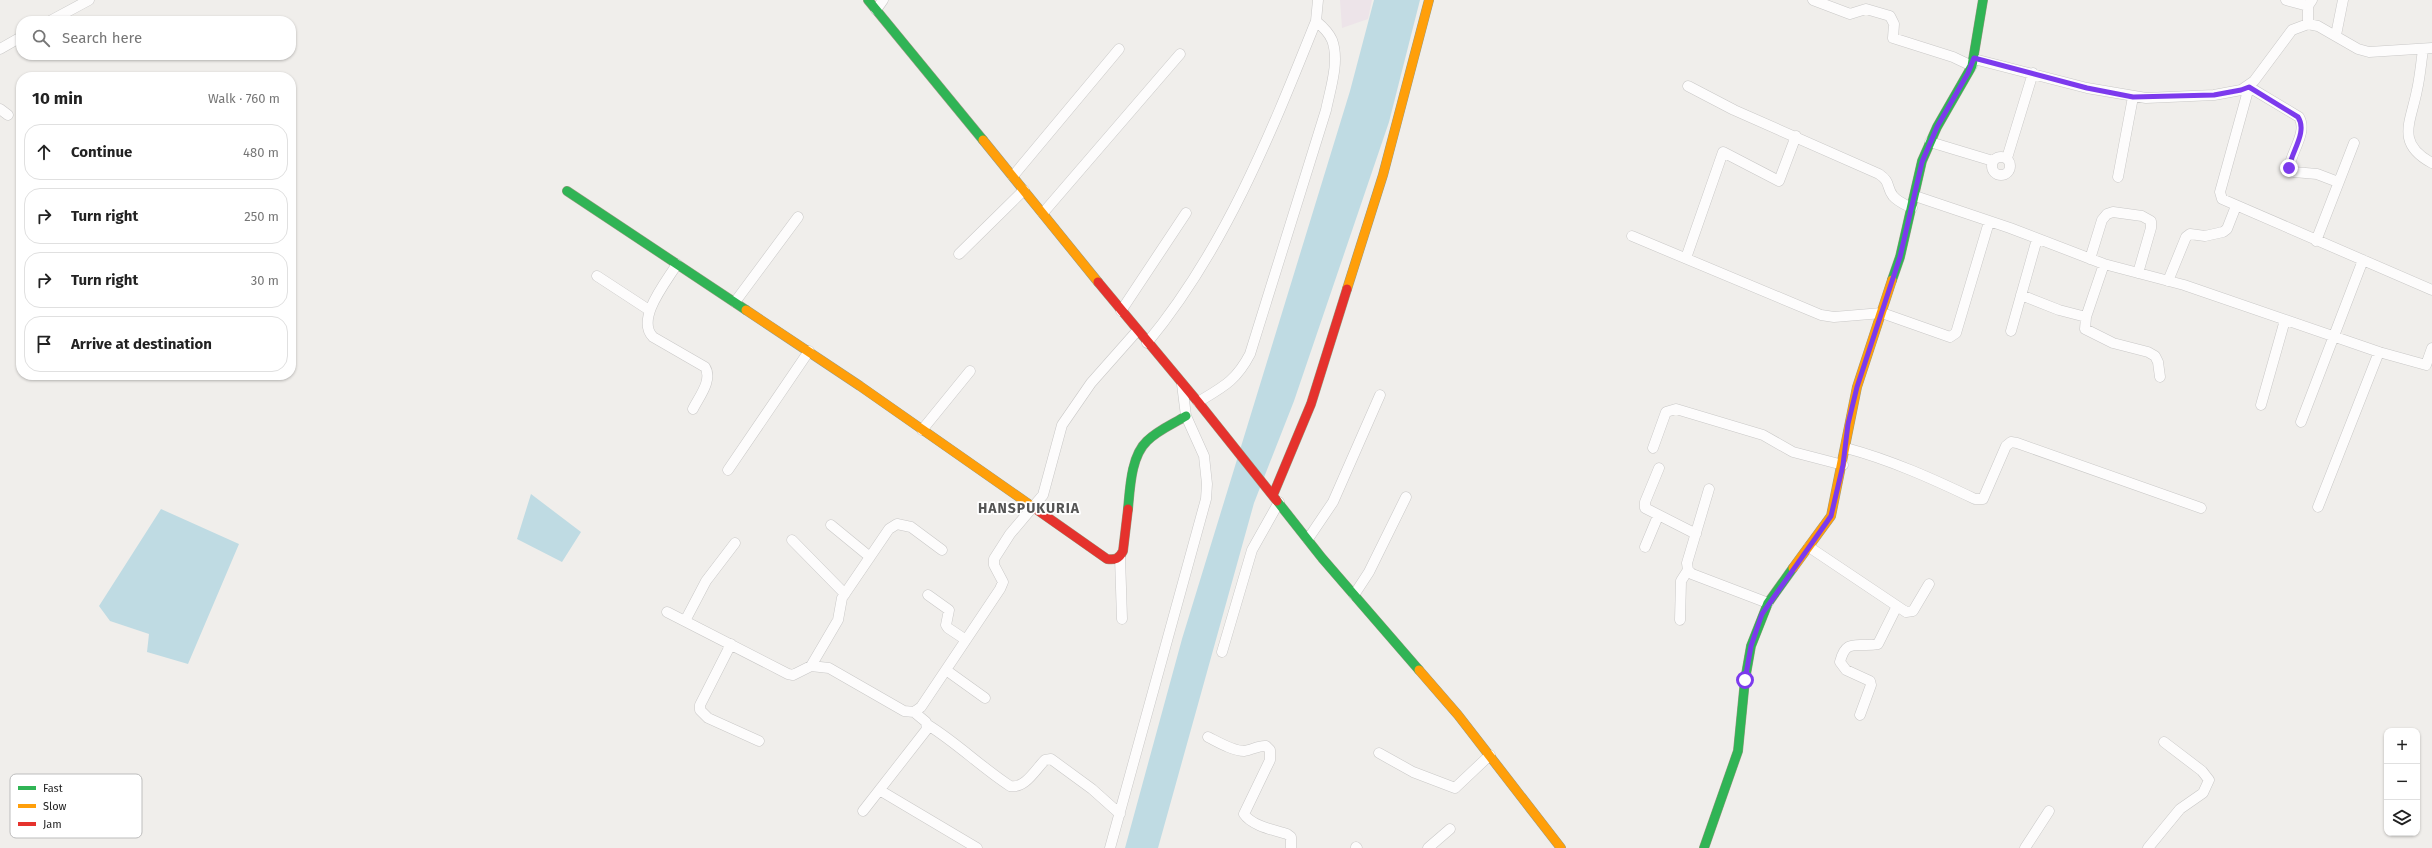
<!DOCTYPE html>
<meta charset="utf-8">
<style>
body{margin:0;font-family:"Fira Sans",sans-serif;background:#f2f2f2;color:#222}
.controls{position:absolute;right:12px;bottom:12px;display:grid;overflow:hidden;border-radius:8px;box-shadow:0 1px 3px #0004}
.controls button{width:36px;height:36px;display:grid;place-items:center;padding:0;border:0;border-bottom:1px solid #e0e0e0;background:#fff;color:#222;font:20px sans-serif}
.stop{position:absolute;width:12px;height:12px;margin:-9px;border:3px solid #7c3aed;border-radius:50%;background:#fff}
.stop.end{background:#7c3aed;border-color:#fff;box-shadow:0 1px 4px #0008}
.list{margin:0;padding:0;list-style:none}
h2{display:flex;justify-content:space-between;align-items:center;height:52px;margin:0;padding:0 16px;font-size:17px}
h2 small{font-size:13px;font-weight:400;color:#767676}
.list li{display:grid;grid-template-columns:26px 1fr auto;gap:12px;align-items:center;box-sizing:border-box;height:56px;margin:0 8px 8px;padding:0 8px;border:1px solid #e0e0e0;border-radius:16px}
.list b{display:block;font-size:15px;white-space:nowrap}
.list em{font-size:13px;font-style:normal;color:#767676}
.icon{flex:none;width:22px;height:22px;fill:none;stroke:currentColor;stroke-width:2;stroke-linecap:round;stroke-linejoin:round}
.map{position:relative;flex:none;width:2432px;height:848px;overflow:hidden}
.search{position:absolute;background:#fff;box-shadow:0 1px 3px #0004;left:16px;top:16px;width:280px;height:44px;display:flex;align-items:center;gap:10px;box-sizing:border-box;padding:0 14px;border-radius:16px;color:#767676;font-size:15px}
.panel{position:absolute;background:#fff;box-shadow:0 1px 3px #0004;left:16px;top:72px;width:280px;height:308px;border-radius:16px}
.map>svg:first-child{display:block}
.industrial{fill:#ede4e9}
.water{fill:#bfdbe3}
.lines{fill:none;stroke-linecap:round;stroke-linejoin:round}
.street-casing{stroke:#c9c8c7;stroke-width:11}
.fast-casing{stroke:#999a82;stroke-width:10}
.slow-casing{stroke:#999a82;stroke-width:10}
.jam-casing{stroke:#999a82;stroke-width:10}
.street{stroke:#fdfcfc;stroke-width:10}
.fast{stroke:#30b455;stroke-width:9}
.slow{stroke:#ff9f0a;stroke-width:9}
.jam{stroke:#e5322d;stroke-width:9}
.route{stroke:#7c3aed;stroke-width:5}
.labels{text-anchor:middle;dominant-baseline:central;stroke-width:3.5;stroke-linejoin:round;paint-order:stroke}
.district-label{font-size:14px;font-weight:bold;letter-spacing:1px;fill:#555;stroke:#fff}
.key{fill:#fff;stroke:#bdbdbd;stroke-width:1}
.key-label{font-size:11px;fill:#222}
</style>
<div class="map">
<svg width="2432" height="848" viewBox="0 0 2432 848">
<rect width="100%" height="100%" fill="#f0eeeb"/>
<!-- industrial -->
<path class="industrial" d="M1340 0H1372L1368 19 1342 28Z"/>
<!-- water -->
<path class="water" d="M1374 0H1420L1389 122 1294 401 1254 503 1158 848H1125L1182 639 1350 91Z
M531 494 581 532 562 562 517 539Z
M161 509 239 544 188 664 147 652 149 634 110 621 99 606Z"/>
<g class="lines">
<defs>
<path id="street" d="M1813 0 1850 14 1866 9 1890 16 1894 24 1893 38 1953 57 1972 66
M2286 0 2308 6
M876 10 883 0
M50 21 89 0
M2308 24V6L2312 0
M2336 35 2343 0
M0 49 21 37
M2423 50C2421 63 2420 77 2417 90 2411 122 2395 143 2432 163
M1974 59 2087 88 2146 98 2214 95 2241 90 2254 81 2292 30 2308 24 2318 26 2358 49 2369 52 2432 48
M1688 86 1734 110 1879 174C1891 182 1886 187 1893 196 1898 202 1906 205 1912 208
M0 109 8 115
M1930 142 1993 161
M1992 166a9 9 0 1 1 18 0a9 9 0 1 1-18 0Z
M2007 158 2033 73
M1013 176 1119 49
M2118 177 2133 97
M2338 182 2317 174 2294 172 2289 168C2291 152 2308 132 2299 117L2249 87 2220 192 2222 199 2432 290
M1915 196 2010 228 2104 264 2184 285 2379 352 2426 365 2432 348
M1043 213 1180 54
M1632 236 1821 315 1834 317 1882 313 1950 337 1956 333 1989 222
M2316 241 2354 143
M959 254 1024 190
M1686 258 1723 152 1779 181 1796 136
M2090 259 2102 220 2107 214 2113 212 2142 216 2151 221V228L2138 273
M677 264C667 281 635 319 653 337L705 367C713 380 699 397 693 409
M2104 264 2086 317 2085 329 2113 343 2148 352 2155 356 2158 362 2160 377
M597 276 649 310
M2168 281 2186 237 2190 234 2205 236 2223 232 2227 229 2236 206
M2021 295 2059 310 2086 317
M735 302 798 217
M1121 311 1186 213
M2011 331 2037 239
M1147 343C1225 249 1271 133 1316 21L1318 0
M1198 402C1223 387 1236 381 1250 354L1326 110C1330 90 1340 61 1332 40 1329 33 1322 26 1316 21
M2261 405 2285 320
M2301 422 2363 260
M922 430 970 371
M1653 448 1666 412 1676 409 1763 435 1793 452 1843 465
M1846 448C1891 460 1933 479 1975 499H1983L2006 446 2011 442 2017 443 2201 508
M1659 468 1645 502V508L1696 534
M728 470 809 351
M1709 489 1687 563 1688 570 1692 574 1768 603
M2318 507 2379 352
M831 525 870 557
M1308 539 1333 502 1380 395
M792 540 845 594
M1645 547 1658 516
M1809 547 1906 612 1913 611 1929 584
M1120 557 1122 619
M928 595 949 610 946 625 948 628 966 640
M1354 595 1369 572 1406 497
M667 612 788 674 793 675 811 666 829 668 904 711 914 712 921 707 1000 589 1003 582 994 565V559L1010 534 1043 495 1062 425 1091 383 1137 331
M1680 620 1681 581 1688 570
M685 621 706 581 735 543
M731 644 700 705V710L708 718 759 741
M1222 652 1252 550 1279 502
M811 666 838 620 842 598 889 529 897 524 911 527 942 550
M946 670 985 698
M1860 715 1871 685 1870 681 1846 670 1840 662C1846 637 1858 648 1878 644L1897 606
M928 725C957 743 981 767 1010 786 1025 789 1035 770 1045 760L1051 759 1092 789 1120 814
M1208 737C1218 742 1233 751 1244 751 1252 750 1259 745 1266 746L1270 750V760L1244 814C1252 826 1274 830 1287 834L1291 837V848
M1379 753 1413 772 1455 788 1490 755
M881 791 977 848
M863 811 927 729 926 722 914 712
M1356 847 1357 848
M1110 848 1206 499 1207 484 1204 456 1186 416 1182 384
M1428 848 1450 829
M2025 848 2049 811
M2148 848 2180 809 2203 793 2209 780 2202 771 2164 742"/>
<path id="fast" d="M868 0 983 140
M567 191 746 310
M1892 280 1900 257 1922 161 1937 127 1972 66 1983 0
M1277 501 1322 558 1419 670
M1128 509C1130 488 1131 456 1147 441 1158 430 1173 424 1186 416
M1704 848 1738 751 1745 680 1751 646 1768 603 1793 568"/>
<path id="slow" d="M983 140 1098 282
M1347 289 1383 175 1429 0
M746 310 860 386 1033 507
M1793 568 1831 516 1857 387 1892 280
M1419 670 1458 715 1561 848"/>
<path id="jam" d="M1098 282 1198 402 1277 501
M1273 495 1311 404 1347 289
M1033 507 1107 559C1115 560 1119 559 1123 551L1128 509"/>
</defs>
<!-- street casing -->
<use href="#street" class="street-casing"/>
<!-- fast casing -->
<use href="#fast" class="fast-casing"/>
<!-- slow casing -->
<use href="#slow" class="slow-casing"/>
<!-- jam casing -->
<use href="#jam" class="jam-casing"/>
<!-- street -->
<use href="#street" class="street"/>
<!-- fast -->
<use href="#fast" class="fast"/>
<!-- slow -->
<use href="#slow" class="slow"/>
<!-- jam -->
<use href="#jam" class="jam"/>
</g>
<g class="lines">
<!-- route -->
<path class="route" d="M1745 680 1751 646 1762 614 1831 516 1843 465 1848 424 1857 387 1900 257 1922 162 1937 127 1968 73 1974 58 2087 88 2133 97 2214 95 2241 90 2249 87 2298 117C2308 132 2291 152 2289 168"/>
</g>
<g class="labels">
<!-- district labels -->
<g class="district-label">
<text x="1029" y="508">HANSPUKURIA</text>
</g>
</g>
<!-- legend -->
<rect x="10" y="774" width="132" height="64" rx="6" class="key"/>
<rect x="18" y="786" width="18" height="4" fill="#30b455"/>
<rect x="18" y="804" width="18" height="4" fill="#ff9f0a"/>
<rect x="18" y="822" width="18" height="4" fill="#e5322d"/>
<g class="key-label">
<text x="43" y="792">Fast</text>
<text x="43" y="810">Slow</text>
<text x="43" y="828">Jam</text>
</g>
</svg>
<div class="controls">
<button>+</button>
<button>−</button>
<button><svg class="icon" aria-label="layers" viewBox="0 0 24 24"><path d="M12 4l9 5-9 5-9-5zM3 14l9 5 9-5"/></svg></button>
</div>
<div class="stop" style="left:1745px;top:680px"></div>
<div class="stop end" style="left:2289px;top:168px"></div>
<div class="search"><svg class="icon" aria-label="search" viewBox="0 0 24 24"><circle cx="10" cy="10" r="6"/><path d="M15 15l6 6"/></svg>Search here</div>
<section class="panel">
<h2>10 min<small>Walk · 760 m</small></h2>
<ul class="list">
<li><svg class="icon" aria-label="ahead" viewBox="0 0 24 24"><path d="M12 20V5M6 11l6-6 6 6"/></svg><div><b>Continue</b></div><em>480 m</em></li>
<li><svg class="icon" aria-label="right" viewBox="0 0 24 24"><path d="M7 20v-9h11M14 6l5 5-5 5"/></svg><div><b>Turn right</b></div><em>250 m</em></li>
<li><svg class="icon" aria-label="right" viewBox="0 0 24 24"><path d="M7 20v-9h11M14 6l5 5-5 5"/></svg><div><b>Turn right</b></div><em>30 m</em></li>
<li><svg class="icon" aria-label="arrive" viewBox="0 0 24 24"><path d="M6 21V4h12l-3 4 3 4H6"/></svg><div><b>Arrive at destination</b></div></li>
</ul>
</section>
</div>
